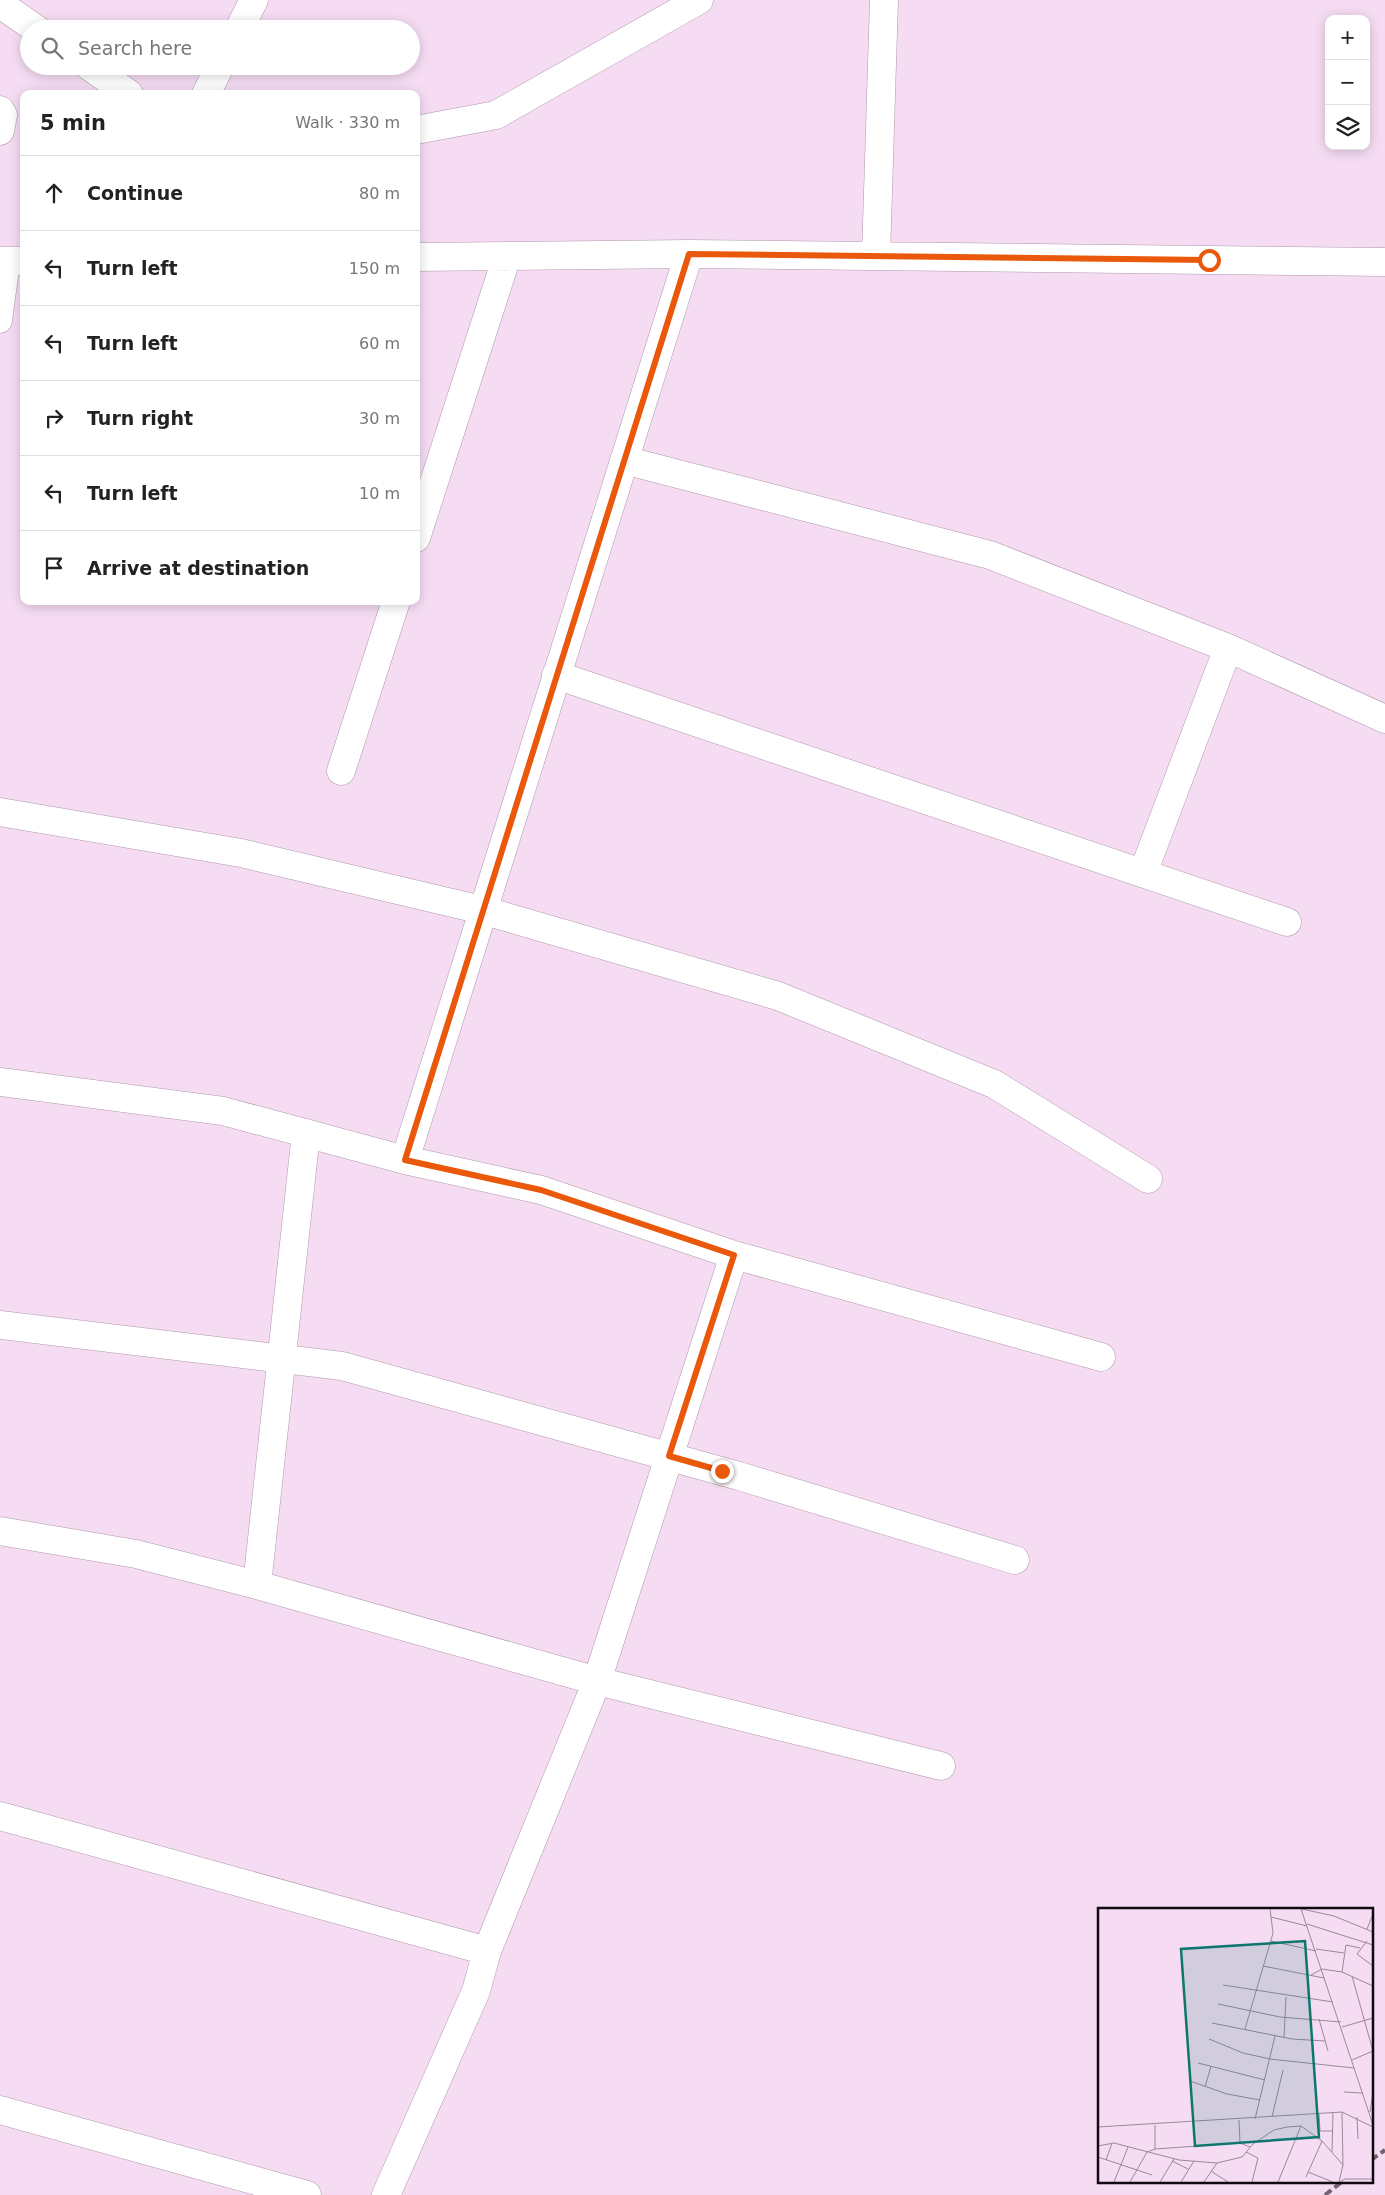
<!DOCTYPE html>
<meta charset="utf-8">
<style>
body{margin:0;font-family:"DejaVu Sans",sans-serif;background:#f6f6f6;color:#222}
.controls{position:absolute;right:15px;top:15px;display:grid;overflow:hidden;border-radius:10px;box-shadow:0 2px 12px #0003}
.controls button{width:45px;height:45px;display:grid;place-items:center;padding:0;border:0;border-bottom:1px solid #e0e0e0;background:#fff;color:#222;font:25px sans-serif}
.stop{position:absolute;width:15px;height:15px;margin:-11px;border:4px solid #ea580c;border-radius:50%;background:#fff}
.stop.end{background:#ea580c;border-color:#fff;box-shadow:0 1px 5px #0008}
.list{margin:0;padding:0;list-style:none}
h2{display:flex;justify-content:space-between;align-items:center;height:65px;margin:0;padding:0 20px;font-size:21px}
h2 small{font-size:16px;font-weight:400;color:#767676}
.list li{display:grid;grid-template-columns:32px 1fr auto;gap:15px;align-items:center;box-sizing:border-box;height:75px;padding:0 20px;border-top:1px solid #e0e0e0}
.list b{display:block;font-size:19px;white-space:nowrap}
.list em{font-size:16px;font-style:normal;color:#767676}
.icon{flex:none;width:28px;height:28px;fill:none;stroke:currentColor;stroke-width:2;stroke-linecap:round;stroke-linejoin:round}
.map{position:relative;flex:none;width:1385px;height:2195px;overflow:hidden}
.search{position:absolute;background:#fff;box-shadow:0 2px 12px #0003;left:20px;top:20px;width:400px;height:55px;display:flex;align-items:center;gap:12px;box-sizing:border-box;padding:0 18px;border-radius:28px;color:#767676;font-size:19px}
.panel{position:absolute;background:#fff;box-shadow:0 2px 12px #0003;left:20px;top:90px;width:400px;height:515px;border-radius:10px}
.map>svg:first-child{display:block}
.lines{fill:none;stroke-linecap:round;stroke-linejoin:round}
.lane-casing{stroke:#af98ad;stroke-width:25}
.street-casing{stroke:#af98ad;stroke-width:29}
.lane{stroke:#fff;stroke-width:24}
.street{stroke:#fff;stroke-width:28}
.rail{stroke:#726371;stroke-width:4;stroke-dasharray:8 4;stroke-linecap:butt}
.route{stroke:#ea580c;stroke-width:6}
.inset-road{fill:none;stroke:#9a8899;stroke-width:1}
.view{fill:#0f766e;fill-opacity:0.15;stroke:#0f766e;stroke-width:2.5}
.inset-edge{fill:none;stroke:#120a11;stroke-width:2.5}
</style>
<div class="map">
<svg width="1385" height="2195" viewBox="0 0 1385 2195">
<rect width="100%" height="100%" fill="#f5dcf3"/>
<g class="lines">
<defs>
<path id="lane" d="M0 321 8 261"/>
<path id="street" d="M0 4 36 29
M239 29 254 0
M89 66 129 94
M206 94 220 66
M0 110 3 115 0 131
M416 130 496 115 699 0
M876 256 884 0
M416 257 689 254 1385 262
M0 261H24
M624 460 990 555 1228 648 1385 719
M416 538 507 256
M556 675 1287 922
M341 771 396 601
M0 812 241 853 482 910 778 996 994 1084 1148 1179
M1143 873 1228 648
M0 1082 223 1111 405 1160 541 1190 734 1255 1101 1357
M405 1160 689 254
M0 1325 342 1366 739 1476 1015 1560
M0 1531 136 1554 257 1585 597 1681 941 1766
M257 1585 306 1133
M0 1816 487 1951
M0 2110 307 2195
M386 2195 476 1991 487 1951 597 1681 734 1255"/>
</defs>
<!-- lane casing -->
<use href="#lane" class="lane-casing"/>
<!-- street casing -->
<use href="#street" class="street-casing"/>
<!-- lane -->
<use href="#lane" class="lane"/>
<!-- street -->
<use href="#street" class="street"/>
<!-- rail -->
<path class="rail" d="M1371 2160 1385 2150
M1325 2195 1343 2181"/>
</g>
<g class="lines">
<!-- route -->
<path class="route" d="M722 1471 669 1456 734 1255 541 1190 405 1160 689 254 1209 260"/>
</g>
<!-- overview -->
<g transform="translate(1098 1908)">
<rect width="275" height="275" fill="#f5dcf3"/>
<path class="inset-road" d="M203 1 275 217M204 1 236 8 275 24M173 9 209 18M209 16 275 37M269 21 275 6M173 33 218 43M269 33 259 46 275 58M218 41 246 45M165 58 226 70M244 64 248 37 262 40M213 67 224 61 244 64 275 78M254 68 275 143M125 77 235 94M120 96 182 109 243 114M221 111 230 143M114 115 194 131 227 133M244 119 275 110M147 121 175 25 172 1M186 130 188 89M111 131 145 145 172 151 256 160M254 152 275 143M100 155 167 172M92 173 129 186 162 192M107 179 113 158M246 184 264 185M272 204 275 185M221 206 222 223H235M174 209 185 162M259 209 260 231M157 211 177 128M141 212 142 235M57 217V241M0 219 244 204 275 219M224 233 245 257M0 238 16 235 81 252 119 255M148 244 160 250 154 274M234 244 235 205M0 249 54 267M8 252 14 235M74 253 90 261M113 263 130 274M210 264 235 274M16 274 30 239M32 274 49 244 57 241 142 235 152 239M62 274 76 251M83 274 96 253M106 274 119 255 144 249 155 236 176 222 189 219 203 218 224 233 208 269M180 274 203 218M241 274 245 257 244 204M242 274 247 271H275"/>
<path class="view" d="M207 33 221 229 97 238 83 41Z"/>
<rect width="275" height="275" class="inset-edge"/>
</g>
</svg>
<div class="controls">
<button>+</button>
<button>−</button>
<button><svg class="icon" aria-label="layers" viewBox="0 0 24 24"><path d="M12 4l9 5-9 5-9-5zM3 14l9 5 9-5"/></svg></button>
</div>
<div class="stop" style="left:1209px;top:260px"></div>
<div class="stop end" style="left:722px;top:1471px"></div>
<div class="search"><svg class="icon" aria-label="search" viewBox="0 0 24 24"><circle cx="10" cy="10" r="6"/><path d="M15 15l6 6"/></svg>Search here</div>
<section class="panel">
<h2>5 min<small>Walk · 330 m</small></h2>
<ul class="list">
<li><svg class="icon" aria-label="ahead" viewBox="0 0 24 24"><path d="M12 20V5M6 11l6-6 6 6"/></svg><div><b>Continue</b></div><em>80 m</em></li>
<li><svg class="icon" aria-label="left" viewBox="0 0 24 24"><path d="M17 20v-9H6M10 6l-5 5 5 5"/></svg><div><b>Turn left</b></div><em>150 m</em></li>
<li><svg class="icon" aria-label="left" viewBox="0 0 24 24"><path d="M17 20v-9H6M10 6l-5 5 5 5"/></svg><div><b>Turn left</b></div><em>60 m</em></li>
<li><svg class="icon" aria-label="right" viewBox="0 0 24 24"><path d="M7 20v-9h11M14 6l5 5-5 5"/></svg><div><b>Turn right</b></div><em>30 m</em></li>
<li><svg class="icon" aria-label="left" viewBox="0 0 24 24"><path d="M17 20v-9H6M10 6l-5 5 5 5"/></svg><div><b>Turn left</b></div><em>10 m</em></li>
<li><svg class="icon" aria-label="arrive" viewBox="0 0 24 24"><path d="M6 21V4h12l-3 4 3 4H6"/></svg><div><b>Arrive at destination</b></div></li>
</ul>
</section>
</div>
